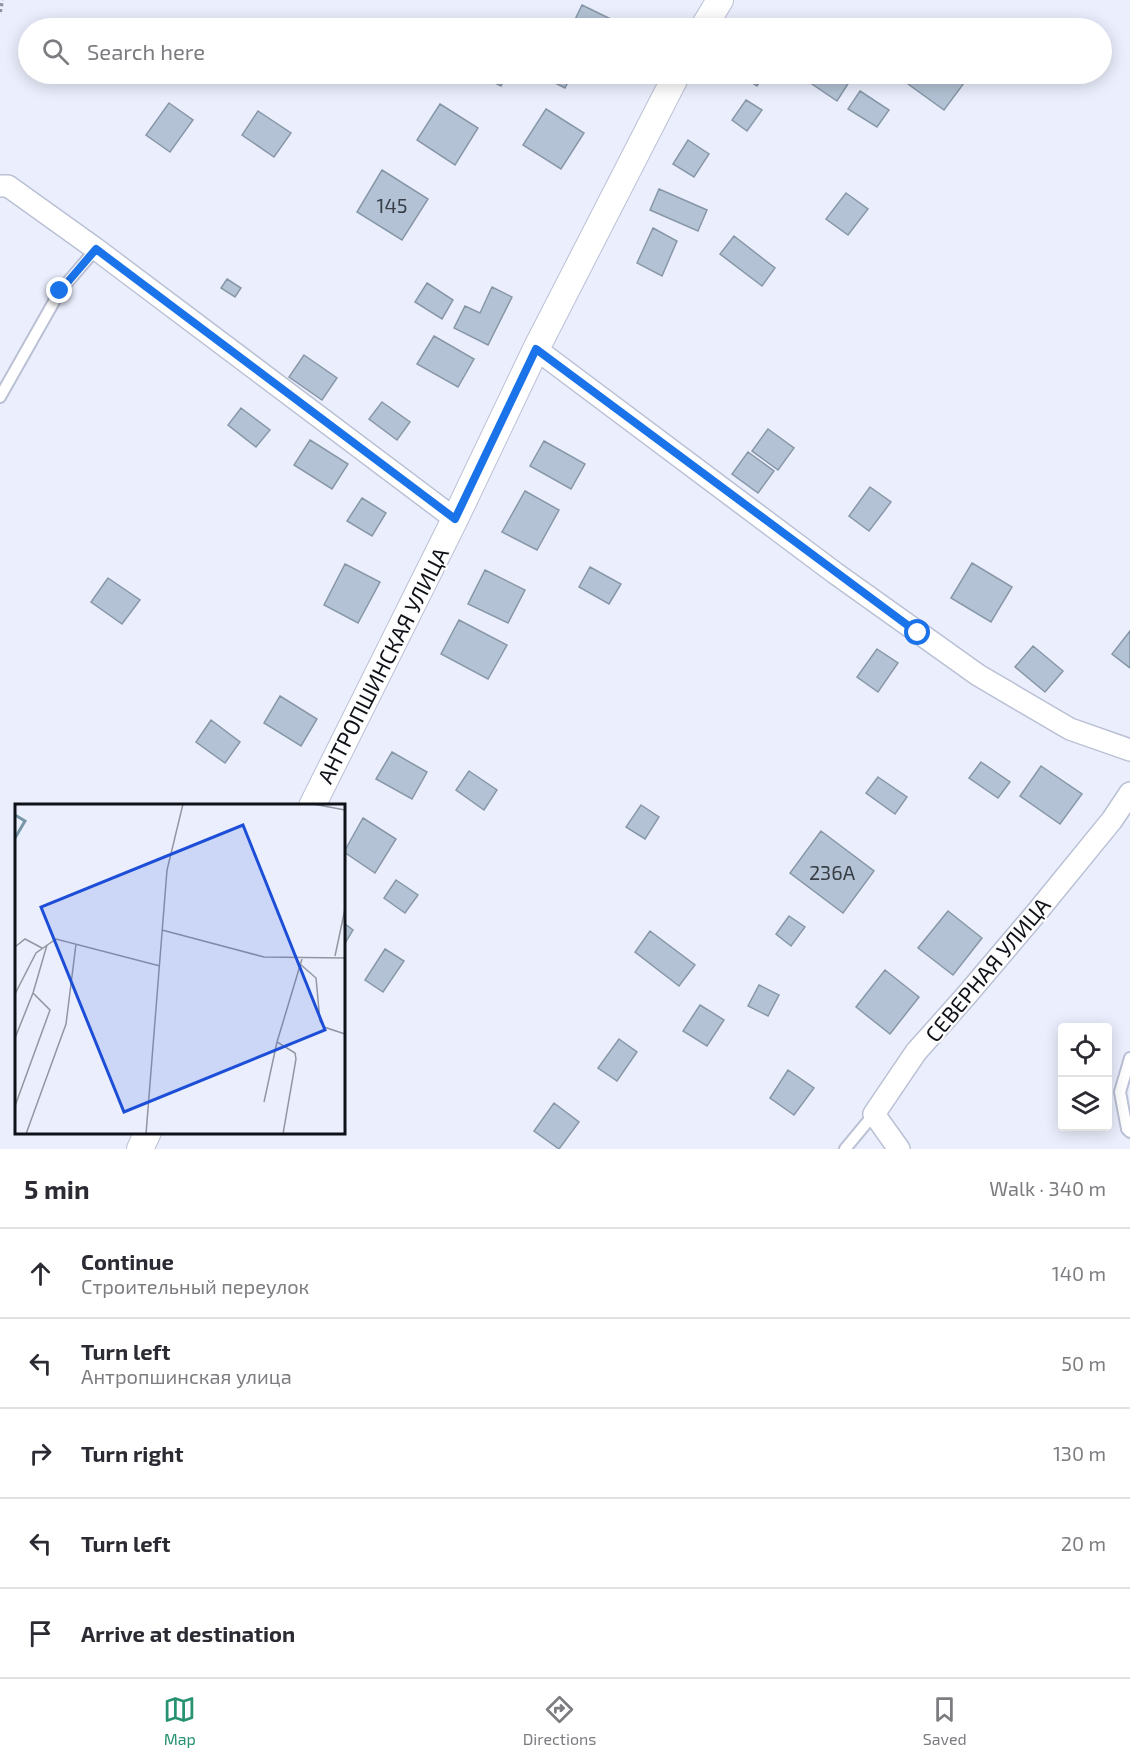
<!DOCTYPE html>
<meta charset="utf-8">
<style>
body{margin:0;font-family:"Exo 2",sans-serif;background:#f7f7f7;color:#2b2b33}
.controls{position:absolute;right:18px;bottom:18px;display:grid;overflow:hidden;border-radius:6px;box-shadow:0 3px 15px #0003}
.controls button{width:54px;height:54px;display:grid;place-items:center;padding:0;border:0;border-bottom:2px solid #e1e1e2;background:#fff;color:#2b2b33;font:30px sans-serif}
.stop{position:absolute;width:18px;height:18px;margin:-14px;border:4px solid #1a73e8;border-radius:50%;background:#fff}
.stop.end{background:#1a73e8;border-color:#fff;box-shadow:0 2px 6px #0008}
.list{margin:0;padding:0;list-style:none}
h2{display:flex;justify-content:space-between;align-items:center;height:78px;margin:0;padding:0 24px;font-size:26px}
h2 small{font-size:20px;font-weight:400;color:#7c7c81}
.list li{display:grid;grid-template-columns:39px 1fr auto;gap:18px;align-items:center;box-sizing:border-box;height:90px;padding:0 24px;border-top:2px solid #e1e1e2}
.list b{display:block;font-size:22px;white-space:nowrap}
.list p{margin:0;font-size:20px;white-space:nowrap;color:#7c7c81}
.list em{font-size:20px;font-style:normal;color:#7c7c81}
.icon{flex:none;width:33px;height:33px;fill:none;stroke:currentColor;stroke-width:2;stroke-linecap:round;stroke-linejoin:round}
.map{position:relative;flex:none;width:1130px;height:1149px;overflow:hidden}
.search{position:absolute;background:#fff;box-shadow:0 3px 15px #0003;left:18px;right:18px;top:18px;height:66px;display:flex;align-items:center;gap:15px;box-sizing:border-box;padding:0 21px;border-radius:33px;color:#7c7c81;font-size:22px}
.sheet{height:528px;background:#fff}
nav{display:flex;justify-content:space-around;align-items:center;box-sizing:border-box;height:84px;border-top:2px solid #e1e1e2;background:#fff;font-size:16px;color:#7c7c81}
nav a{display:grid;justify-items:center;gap:3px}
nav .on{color:#269272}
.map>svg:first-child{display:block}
.building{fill:#b3c3d5;stroke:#8897a8;stroke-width:1.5}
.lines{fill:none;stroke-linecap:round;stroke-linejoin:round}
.service-casing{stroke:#bac0d5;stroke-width:14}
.minor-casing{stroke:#bac0d5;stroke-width:24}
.tertiary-casing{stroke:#bac0d5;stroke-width:28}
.path{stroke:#8f929d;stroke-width:4;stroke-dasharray:3 3;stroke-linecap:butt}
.service{stroke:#fff;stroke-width:10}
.minor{stroke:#fff;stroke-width:21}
.tertiary{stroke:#fff;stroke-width:26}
.route{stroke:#1a73e8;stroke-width:8}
.labels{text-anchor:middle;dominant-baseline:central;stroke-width:4.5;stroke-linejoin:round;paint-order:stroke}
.number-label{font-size:20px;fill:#383e47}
.street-label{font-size:22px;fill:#0f1118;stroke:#fdfdfd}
.inset-river{fill:none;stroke:#7797a8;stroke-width:3}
.inset-road{fill:none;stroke:#9396a1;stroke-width:1.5}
.view{fill:#1d4ed8;fill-opacity:0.15;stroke:#1d4ed8;stroke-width:3}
.inset-edge{fill:none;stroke:#0f1118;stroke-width:3}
</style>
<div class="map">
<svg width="1130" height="1149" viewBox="0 0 1130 1149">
<rect width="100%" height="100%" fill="#ebeffd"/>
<!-- building -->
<path class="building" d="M582 5 629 28H571Z
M477 74H507L501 86Z
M537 74H572L565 88Z
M738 74H765L757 86Z
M819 74H848L853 76 837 101 812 84Z
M909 74H950L964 83 944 110 904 81Z
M860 91 889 110 877 127 848 109Z
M746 100 762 110 747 131 732 120Z
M169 103 193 120 170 152 146 135Z
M440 104 478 128 455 165 417 140Z
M546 109 584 133 561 169 523 145Z
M258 111 291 133 274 157 242 135Z
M688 140 709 154 694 177 673 164Z
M382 170 428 199 402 240 357 212Z
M659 189 707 210 698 231 650 210Z
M846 193 868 209 848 235 826 219Z
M653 228 677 241 662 276 637 263Z
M734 236 775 268 762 286 720 254Z
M227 279 241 288 235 297 221 288Z
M427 283 453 300 442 319 415 302Z
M492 287 512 297 488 345 454 328 465 306 480 313Z
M434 336 474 359 458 387 417 364Z
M304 355 337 378 322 400 289 377Z
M382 402 410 422 397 440 369 419Z
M241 408 270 430 256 447 228 425Z
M768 429 794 448 778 470 752 451Z
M310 440 348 464 332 489 294 465Z
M544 441 585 464 571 489 530 466Z
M748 452 774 471 758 493 732 474Z
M870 487 891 502 869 531 849 516Z
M525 491 559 510 537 550 502 532Z
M362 498 386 513 372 536 347 521Z
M972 563 1012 587 991 622 951 598Z
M345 564 380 582 358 623 324 605Z
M590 567 621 584 609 604 579 587Z
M485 570 525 590 508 623 468 604Z
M108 578 140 600 122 624 91 602Z
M459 620 507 645 488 679 441 654Z
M1130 631V668L1112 654Z
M1033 646 1063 671 1045 692 1015 667Z
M877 649 898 663 878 692 857 677Z
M280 696 317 719 301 746 264 723Z
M211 720 240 742 225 763 196 742Z
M392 752 427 772 412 799 376 779Z
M981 762 1010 782 998 798 969 778Z
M1041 766 1082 794 1060 824 1020 796Z
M469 771 497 790 484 810 456 790Z
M878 777 907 797 895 814 866 793Z
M641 805 659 817 645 839 626 827Z
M363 818 396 839 375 873 344 852Z
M821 831 874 871 843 913 790 873Z
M396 880 418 895 405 913 384 898Z
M948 911 982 938 953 975 918 948Z
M789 916 805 927 791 946 776 934Z
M344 923 353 930 344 945Z
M650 931 695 965 679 986 635 952Z
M385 949 404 961 383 992 365 980Z
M885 970 919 997 890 1034 856 1007Z
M759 985 779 995 768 1016 748 1006Z
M700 1005 724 1020 707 1046 683 1031Z
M619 1039 637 1052 617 1081 598 1068Z
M788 1070 814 1088 794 1115 770 1098Z
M554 1103 579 1122 559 1149 534 1131Z"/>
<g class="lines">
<defs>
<path id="service" d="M0 397 60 291 96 249
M1130 1058 1120 1092 1127 1129 1130 1132
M845 1149 874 1114"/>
<path id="minor" d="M0 186H8L96 249 455 519
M536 349 835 573 978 675 1070 729 1130 750
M899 1149 874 1114 916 1052 965 997 1037 912 1112 820 1130 793"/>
<path id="tertiary" d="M703 28 720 0
M312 806 455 519 536 349 677 74
M140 1149 148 1132"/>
</defs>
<!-- service casing -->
<use href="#service" class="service-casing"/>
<!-- minor casing -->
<use href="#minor" class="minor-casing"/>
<!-- tertiary casing -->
<use href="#tertiary" class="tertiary-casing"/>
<!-- path -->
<path class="path" d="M0 12 2 0"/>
<!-- service -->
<use href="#service" class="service"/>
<!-- minor -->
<use href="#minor" class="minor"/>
<!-- tertiary -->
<use href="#tertiary" class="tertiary"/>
</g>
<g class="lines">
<!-- route -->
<path class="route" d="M60 291 96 249 455 519 536 349 918 633"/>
</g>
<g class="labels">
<!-- number labels -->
<g class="number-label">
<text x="392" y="205">145</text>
<text x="832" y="872">236А</text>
</g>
<!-- street labels -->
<g class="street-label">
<text transform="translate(382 665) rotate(-63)">АНТРОПШИНСКАЯ УЛИЦА</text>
<text transform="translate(987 969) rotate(-50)">СЕВЕРНАЯ УЛИЦА</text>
</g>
</g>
<!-- overview -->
<g transform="translate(15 804)">
<rect width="330" height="330" fill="#ebeffd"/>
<path class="inset-river" d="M0 11 10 17 0 34"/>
<path class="inset-road" d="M298 0 330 6M147 126 249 153 330 154M0 143 10 135 27 144M320 152 330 105M285 160 301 174 305 217 309 223 330 230M0 190 21 149 41 135 145 162M0 234 18 189M249 298 262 238M0 302 35 206 18 189 32 141M11 330 51 220 61 140M131 330 152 66 168 0M268 330 281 255 280 249 262 238 287 155"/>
<path class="view" d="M228 21 310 226 109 308 26 103Z"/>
<rect width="330" height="330" class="inset-edge"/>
</g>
</svg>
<div class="controls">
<button><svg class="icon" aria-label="locate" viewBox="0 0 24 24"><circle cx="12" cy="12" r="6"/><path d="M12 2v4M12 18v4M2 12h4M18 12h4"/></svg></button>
<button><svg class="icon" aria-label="layers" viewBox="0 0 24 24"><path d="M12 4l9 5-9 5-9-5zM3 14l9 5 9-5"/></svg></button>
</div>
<div class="stop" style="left:918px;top:633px"></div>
<div class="stop end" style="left:60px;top:291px"></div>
<div class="search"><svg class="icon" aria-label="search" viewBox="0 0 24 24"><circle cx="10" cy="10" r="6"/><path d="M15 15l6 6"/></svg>Search here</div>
</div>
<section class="sheet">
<h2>5 min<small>Walk · 340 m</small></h2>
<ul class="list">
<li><svg class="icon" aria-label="ahead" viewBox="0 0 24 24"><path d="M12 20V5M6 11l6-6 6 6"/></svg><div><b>Continue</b><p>Строительный переулок</p></div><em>140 m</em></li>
<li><svg class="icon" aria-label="left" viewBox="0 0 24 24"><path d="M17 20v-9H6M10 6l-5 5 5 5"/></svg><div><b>Turn left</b><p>Антропшинская улица</p></div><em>50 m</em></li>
<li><svg class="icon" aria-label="right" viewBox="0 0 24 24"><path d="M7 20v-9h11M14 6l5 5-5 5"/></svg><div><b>Turn right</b></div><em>130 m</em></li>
<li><svg class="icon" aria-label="left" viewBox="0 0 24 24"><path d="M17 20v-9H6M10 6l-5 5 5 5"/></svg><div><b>Turn left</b></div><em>20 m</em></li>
<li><svg class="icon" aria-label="arrive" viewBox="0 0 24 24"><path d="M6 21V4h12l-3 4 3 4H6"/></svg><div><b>Arrive at destination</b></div></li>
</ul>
</section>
<nav>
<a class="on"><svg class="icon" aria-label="map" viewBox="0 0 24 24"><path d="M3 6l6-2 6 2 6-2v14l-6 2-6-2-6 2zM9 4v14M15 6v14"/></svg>Map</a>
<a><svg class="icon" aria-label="directions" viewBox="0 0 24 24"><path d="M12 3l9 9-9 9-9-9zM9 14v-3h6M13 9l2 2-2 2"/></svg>Directions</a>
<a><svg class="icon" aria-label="saved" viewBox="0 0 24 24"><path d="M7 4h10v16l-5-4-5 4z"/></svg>Saved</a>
</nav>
